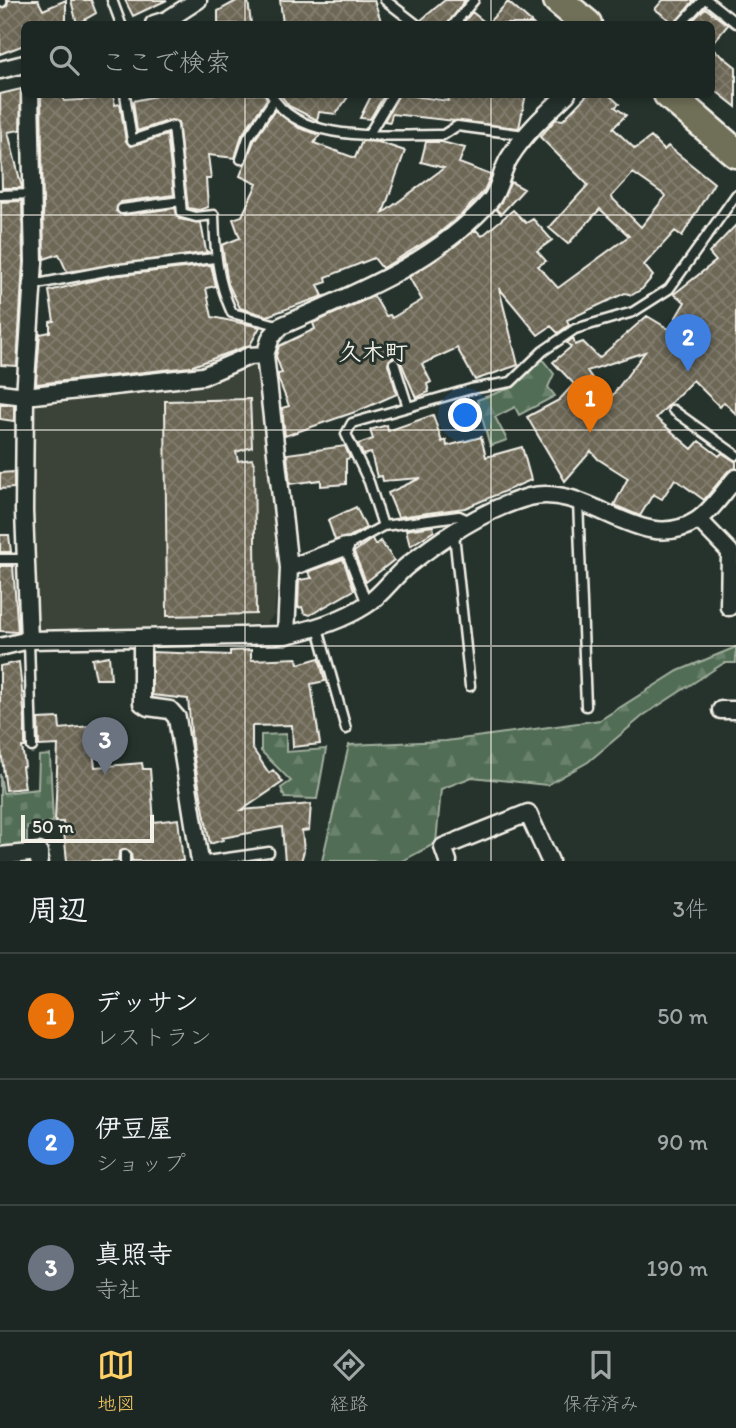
<!DOCTYPE html>
<html lang="ja">
<meta charset="utf-8">
<style>
body{margin:0;font-family:Itim,"Klee One",sans-serif;background:#252e2a;color:#f1f3f6}
.scale{position:absolute;left:21px;bottom:18px;width:133px;box-sizing:border-box;padding-left:7px;border:4px solid #f4f1e8;border-top:0;font-size:19px;line-height:24px;white-space:nowrap;color:#f4f1e8;-webkit-text-stroke:5px #26332d;paint-order:stroke}
.you{position:absolute;left:466px;top:416px;width:24px;height:24px;margin:-18px;border:5px solid #fff;border-radius:50%;background:#1a73e8;box-shadow:0 0 0 10px #1a73e833}
.badge{display:grid;place-items:center;width:46px;height:46px;border-radius:50%;background:#ffd166;color:#fff;font-size:23px;font-weight:700}
.pin{position:absolute;translate:-50% -58px;filter:drop-shadow(0 2px 4px #0008)}
.pin::after{content:'';position:absolute;top:37px;width:24px;height:21px;background:inherit;clip-path:polygon(0 0,100% 0,50% 100%)}
.list{margin:0;padding:0;list-style:none}
h2{display:flex;justify-content:space-between;align-items:center;height:91px;margin:0;padding:0 28px;font-size:30px}
h2 small{font-size:23px;font-weight:400;color:#a0a5a5}
.list li{display:grid;grid-template-columns:46px 1fr auto;gap:21px;align-items:center;box-sizing:border-box;height:126px;padding:0 28px;border-top:2px solid #3a4340}
.list b{display:block;font-size:26px;white-space:nowrap}
.list p{margin:0;font-size:23px;white-space:nowrap;color:#a0a5a5}
.list em{font-size:23px;font-style:normal;color:#a0a5a5}
.icon{flex:none;width:38px;height:38px;fill:none;stroke:currentColor;stroke-width:2;stroke-linecap:round;stroke-linejoin:round}
.map{position:relative;flex:none;width:736px;height:861px;overflow:hidden}
.search{position:absolute;background:#1c2622;box-shadow:0 4px 10px #0003;left:21px;right:21px;top:21px;height:77px;display:flex;align-items:center;gap:18px;box-sizing:border-box;padding:0 24px;border-radius:10px;color:#a0a5a5;font-size:26px}
.sheet{height:469px;background:#1c2622}
nav{display:flex;justify-content:space-around;align-items:center;box-sizing:border-box;height:98px;border-top:2px solid #3a4340;background:#1c2622;font-size:19px;color:#a0a5a5}
nav a{display:grid;justify-items:center;gap:4px}
nav .on{color:#ffd166}
.map>svg:first-child{display:block}
.built{fill:#3b4339}
.forest{fill:url(#forest-firs);stroke:#a2af9e;stroke-width:2}
.cemetery{fill:url(#cemetery-stones);stroke:#a2af9e;stroke-width:2}
.building{fill:url(#building-cross-hatch);stroke:#f4f1e8;stroke-width:2;fill-rule:evenodd}
.lines{fill:none;stroke-linecap:round;stroke-linejoin:round}
.service-casing{stroke:#f4f1e8;stroke-width:13}
.minor-casing{stroke:#f4f1e8;stroke-width:21}
.trunk-casing{stroke:#f4f1e8;stroke-width:33}
.service{stroke:#26332d;stroke-width:8}
.minor{stroke:#26332d;stroke-width:16}
.trunk{stroke:#706f59;stroke-width:28}
.grid{fill:none;stroke:#f4f1e8;stroke-width:2;stroke-opacity:0.55}
.labels{text-anchor:middle;dominant-baseline:central;stroke-width:6;stroke-linejoin:round;paint-order:stroke}
.neighbourhood-label{font-size:23px;font-weight:bold;fill:#f4f1e8;stroke:#26332d}
</style>
<div class="map">
<svg width="736" height="861" viewBox="0 0 736 861">
<defs>
<pattern id="forest-firs" width="22" height="20" patternUnits="userSpaceOnUse" patternTransform="scale(1.75)"><rect width="22" height="20" fill="#516d54"/><path d="M5 1l3.5 6h-7zM16 11l3.5 6h-7z" fill="#6b826d"/></pattern>
<pattern id="cemetery-stones" width="16" height="16" patternUnits="userSpaceOnUse" patternTransform="scale(1.75)"><rect width="16" height="16" fill="#516d54"/><path d="M2 7V4a2 2 0 0 1 4 0v3zM10 15v-3a2 2 0 0 1 4 0v3z" fill="#6b826d"/></pattern>
<pattern id="building-cross-hatch" width="8" height="8" patternUnits="userSpaceOnUse" patternTransform="scale(1.75)"><rect width="8" height="8" fill="#6d6756"/><path d="M0 0l8 8M0 8l8-8" fill="none" stroke="#827d6e"/></pattern>
</defs>
<rect width="100%" height="100%" fill="#26332d"/>
<filter id="ink" filterUnits="userSpaceOnUse"><feTurbulence type="fractalNoise" baseFrequency=".0143" numOctaves="2"/><feDisplacementMap in="SourceGraphic" scale="14" xChannelSelector="R" yChannelSelector="G"/><feConvolveMatrix kernelMatrix="1 2 1 2 8 2 1 2 1" color-interpolation-filters="sRGB"/></filter>
<g filter="url(#ink)">
<!-- built -->
<path class="built" d="M249 363 258 368 279 571 274 615 266 624 41 630 36 625 31 514 33 408 38 402Z"/>
<!-- forest -->
<path class="forest" d="M542 359 554 374 548 387 555 396 519 415 515 407 495 417 507 440 490 446 477 400 514 387Z
M736 647V663H724L644 715 588 762 547 785 472 777 441 789 436 843 402 861H322L349 745 446 741 600 720 678 671Z
M286 734V752L326 749 317 799 285 798 281 788 291 781 261 751V735Z"/>
<!-- cemetery -->
<path class="cemetery" d="M50 755 53 822 27 826V845L0 848V774L3 793 38 789 39 756Z"/>
<!-- building -->
<path class="building" d="M8 0H38L43 10 66 0V24H24V45L0 54V8L7 6Z
M71 0H91L96 13 77 24Z
M125 0H167L133 16Z
M238 0H248L251 24H218V11Z
M280 0H374L382 24H333L331 19 283 24Z
M445 0H465L448 24H422L421 20Z
M663 0H694L675 24 655 9Z
M508 2 533 24H462L472 12 487 24Z
M705 8 728 25 711 45V24H689Z
M711 47 736 67V107L711 87Z
M21 89 20 130 8 132 22 188H2L0 94Z
M41 94H64V101L95 99 94 94H113L115 105 120 104 126 141 130 146 167 135 174 195 121 202 116 211 123 215 175 208 179 219 201 223 206 251 209 252 67 272 59 254 44 259Z
M165 94H265L267 99 242 135 235 158 208 155 211 179H206L208 207 199 210 188 208 178 122 171 120 137 131 133 101Z
M280 94H350L336 114 319 112 317 120 289 106Z
M372 94H385L370 119 360 118Z
M399 94 448 101 450 94H526L519 128 392 114 390 122 384 121Z
M588 94H608L619 104 615 107 626 115 613 128 635 149 651 137 664 150 668 146 714 183 682 236 675 231 644 265 653 276 642 289 632 295 625 293 567 320 569 325 558 333 551 326 538 335 499 288 518 365 475 380 457 348 422 364 431 382 427 384 429 392 416 398 400 360 393 357 388 364 397 394 358 411 285 436 282 408 289 406 278 378V374L282 373 276 356 279 346 315 329 313 323 374 296 386 316 390 315 392 318 422 300 409 277 476 230 482 236 513 210 526 223 533 219 552 240 537 251 546 261 538 266 558 288 629 236 600 209 568 244 549 228 588 185 540 137 556 119 563 120ZM633 173 666 196 641 227 611 197Z
M275 110 299 128 320 135 314 143 355 158 362 141 378 142 405 151 383 213 444 168 421 162 426 142H442L465 148 459 163 491 175 484 191 461 215 438 234 388 265 382 268 374 258 326 277 327 282 318 285 323 296 267 316 240 308 228 284 222 245 240 238 233 219 242 216 257 184 240 176 254 141Z
M511 182 524 189 501 214 496 209Z
M22 201 23 262 17 366 1 365V202Z
M736 225V414L724 402 720 407 693 380 656 418 692 449 699 441 719 456 722 453 736 462V468L728 471 704 500 675 479 662 499 653 494 640 516 614 505 628 478 598 459 591 451 565 481 527 417 559 400 574 384 553 362 571 347 567 343 573 338 575 345 583 342 599 358 647 316 669 329 685 302 674 294 716 261 709 253ZM645 352 608 401 587 371 605 365Z
M211 265 216 286 206 288 212 317 260 327 250 345 190 367 36 384 40 334 50 332V322L54 321 49 291 112 276Z
M250 399 252 447 236 452 238 461 252 459 254 464 256 614 167 616 165 401Z
M0 404 14 405V421L0 419Z
M433 415 442 442 446 440 447 446 481 437 486 457 522 447 531 480 465 508 398 517 388 493 421 478 383 481 382 476 377 477 371 453 363 455 358 444 373 439 370 430 387 425 388 431Z
M345 446 350 458 346 459V484L321 486V480L290 484 287 454Z
M14 472V488L0 489V473Z
M356 507 366 528 349 537 335 540 328 520Z
M433 526 434 531 410 546 406 530Z
M0 535H9L11 552H0Z
M372 539 375 545 380 541 394 560 366 582 354 552Z
M343 559 354 590 310 615 304 613 302 607 298 608 299 580 312 578 308 572Z
M0 566H13L18 632 0 631Z
M251 650V660L297 658 298 664 319 658 325 681 311 684 320 744 293 747 292 725 252 726V748L269 773 273 770 283 782 242 810 311 804 309 830 302 831 304 851 301 861H285L282 827 222 838 223 840 210 844 193 753 188 699 152 695V652L230 655V651Z
M109 656 111 679H96L92 659Z
M19 662 25 720V747H22L25 766 22 767 25 788 6 790 0 742V666Z
M59 718 60 729 90 726 95 767 142 763 143 769H150L154 822 178 819 183 861H132L131 852 126 849 119 852 118 861H67L63 822H55L58 745 39 746 38 719Z"/>
<g class="lines">
<defs>
<path id="service" d="M1 0 2 2
M112 0 121 24
M385 0 416 24
M707 0 736 23
M454 24 474 0
M681 24 703 0
M125 94 132 140 173 126 182 213 196 217 214 215C215 251 217 280 232 313L281 326
M271 94C298 146 394 134 443 135L457 126 525 135
M369 134 393 94
M241 159 248 138 274 100
M0 195 33 194
M122 209 181 201
M32 285 111 270 215 258
M394 363 408 407
M673 410 736 455
M578 501 586 706
M383 526 459 516 470 521
M454 534 470 686
M0 559H26
M367 604 345 547 383 526 369 482 346 434 352 423 471 389 511 382 543 351 575 329 633 312 669 289 736 195
M318 628 346 729
M29 640 32 747
M125 855V861
M206 861 269 852"/>
<path id="minor" d="M154 24 167 20 198 0
M0 70 24 64
M0 393 25 396 203 376 249 356 265 355
M699 520 730 552 729 607
M289 568 345 547
M286 635 289 568 265 355 271 337 281 326C356 293 435 263 490 201 500 190 501 170 510 157 525 133 546 114 567 94
M142 639V703L148 707 170 710 177 718 200 861
M29 640 24 511 25 396 34 262 30 94
M0 647 29 640 286 635C314 629 341 621 366 605 382 595 393 577 408 565 442 538 487 508 529 497 589 482 640 556 696 521 711 512 724 491 736 478
M721 710H736
M0 856 39 852V861
M448 861 443 847 528 813 550 861"/>
<path id="trunk" d="M558 0 587 24
M668 94 736 153"/>
</defs>
<!-- service casing -->
<use href="#service" class="service-casing"/>
<!-- minor casing -->
<use href="#minor" class="minor-casing"/>
<!-- trunk casing -->
<use href="#trunk" class="trunk-casing"/>
<!-- service -->
<use href="#service" class="service"/>
<!-- minor -->
<use href="#minor" class="minor"/>
<!-- trunk -->
<use href="#trunk" class="trunk"/>
</g>
</g>
<!-- grid -->
<path class="grid" d="M245 0V24M491 0V24M245 94V861M491 94V861M0 215H736M0 430H736M0 646H736"/>
<g class="labels">
<!-- neighbourhood labels -->
<g class="neighbourhood-label">
<text x="373" y="352">久木町</text>
</g>
</g>
</svg>
<div class="scale">50 m</div>
<div class="you"></div>
<div class="pin badge" style="left:590px;top:433px;background:#e8710a">1</div>
<div class="pin badge" style="left:688px;top:372px;background:#3f7fe0">2</div>
<div class="pin badge" style="left:105px;top:775px;background:#6b7280">3</div>
<div class="search"><svg class="icon" aria-label="search" viewBox="0 0 24 24"><circle cx="10" cy="10" r="6"/><path d="M15 15l6 6"/></svg>ここで検索</div>
</div>
<section class="sheet">
<h2>周辺<small>3件</small></h2>
<ul class="list">
<li><span class="badge" style="background:#e8710a">1</span><div><b>デッサン</b><p>レストラン</p></div><em>50 m</em></li>
<li><span class="badge" style="background:#3f7fe0">2</span><div><b>伊豆屋</b><p>ショップ</p></div><em>90 m</em></li>
<li><span class="badge" style="background:#6b7280">3</span><div><b>真照寺</b><p>寺社</p></div><em>190 m</em></li>
</ul>
</section>
<nav>
<a class="on"><svg class="icon" aria-label="map" viewBox="0 0 24 24"><path d="M3 6l6-2 6 2 6-2v14l-6 2-6-2-6 2zM9 4v14M15 6v14"/></svg>地図</a>
<a><svg class="icon" aria-label="directions" viewBox="0 0 24 24"><path d="M12 3l9 9-9 9-9-9zM9 14v-3h6M13 9l2 2-2 2"/></svg>経路</a>
<a><svg class="icon" aria-label="saved" viewBox="0 0 24 24"><path d="M7 4h10v16l-5-4-5 4z"/></svg>保存済み</a>
</nav>
